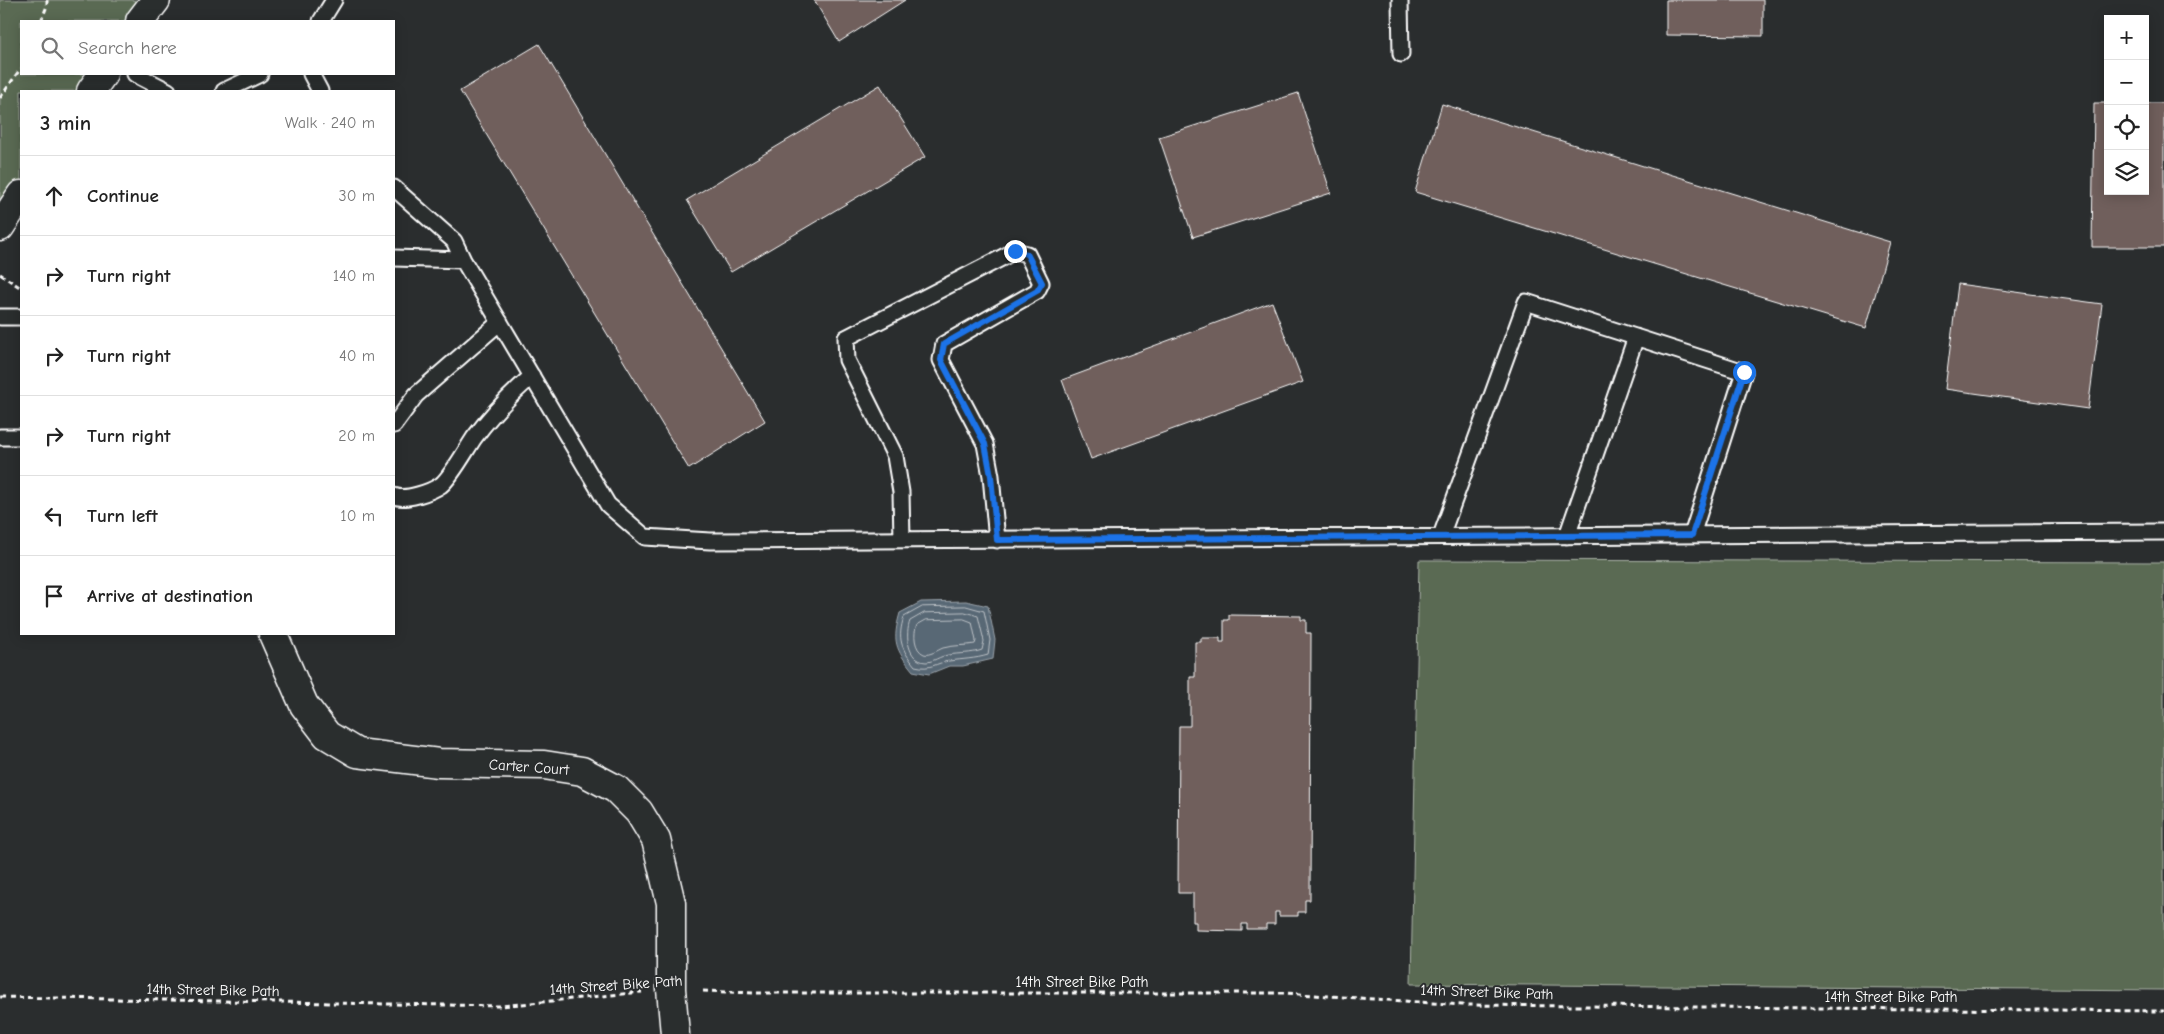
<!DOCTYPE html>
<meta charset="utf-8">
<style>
body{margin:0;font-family:"Comic Neue",sans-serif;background:#f6f6f6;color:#222}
.controls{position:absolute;right:15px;top:15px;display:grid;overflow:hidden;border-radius:0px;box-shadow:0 2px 12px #0003}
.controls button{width:45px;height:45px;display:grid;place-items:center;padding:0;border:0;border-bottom:1px solid #e0e0e0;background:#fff;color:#222;font:25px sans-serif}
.stop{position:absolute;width:15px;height:15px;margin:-11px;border:4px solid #1a73e8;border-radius:50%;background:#fff}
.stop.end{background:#1a73e8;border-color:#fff;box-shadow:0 1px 5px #0008}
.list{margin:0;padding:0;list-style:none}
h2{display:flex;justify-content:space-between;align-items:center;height:65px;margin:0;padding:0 20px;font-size:21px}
h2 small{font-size:16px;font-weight:400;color:#767676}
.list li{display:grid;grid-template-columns:32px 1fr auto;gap:15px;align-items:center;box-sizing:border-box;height:80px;padding:0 20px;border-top:1px solid #e0e0e0}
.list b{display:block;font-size:19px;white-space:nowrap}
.list em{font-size:16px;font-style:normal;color:#767676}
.icon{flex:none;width:28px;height:28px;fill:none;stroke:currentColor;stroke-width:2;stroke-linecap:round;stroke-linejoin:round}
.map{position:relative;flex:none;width:2164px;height:1034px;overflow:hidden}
.search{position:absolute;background:#fff;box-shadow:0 2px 12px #0003;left:20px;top:20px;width:375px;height:55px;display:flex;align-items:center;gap:12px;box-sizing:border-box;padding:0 18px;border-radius:0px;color:#767676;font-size:19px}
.panel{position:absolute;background:#fff;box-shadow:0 2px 12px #0003;left:20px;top:90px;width:375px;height:545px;border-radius:0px}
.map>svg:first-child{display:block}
.green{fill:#5a6a53;stroke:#acb4a9}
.water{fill:#586774;stroke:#9ba4ac}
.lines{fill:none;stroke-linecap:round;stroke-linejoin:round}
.shore{stroke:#bcc2c7;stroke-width:1}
.building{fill:#705e5c;stroke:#fff}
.service-casing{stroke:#fff;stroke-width:19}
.minor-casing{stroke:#fff;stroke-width:31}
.path{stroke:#fff;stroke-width:3;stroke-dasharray:5 4;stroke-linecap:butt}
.service{stroke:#2a2d2e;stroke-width:15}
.minor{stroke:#2a2d2e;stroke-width:28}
.route{stroke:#1a73e8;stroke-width:6}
.labels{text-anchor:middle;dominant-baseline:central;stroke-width:4;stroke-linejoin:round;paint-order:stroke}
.street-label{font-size:15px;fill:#fff;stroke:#2a2d2e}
</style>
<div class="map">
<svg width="2164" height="1034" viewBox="0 0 2164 1034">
<rect width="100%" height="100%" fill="#2a2d2e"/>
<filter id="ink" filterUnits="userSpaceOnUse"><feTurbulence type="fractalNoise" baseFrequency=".02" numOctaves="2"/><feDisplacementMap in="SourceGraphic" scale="10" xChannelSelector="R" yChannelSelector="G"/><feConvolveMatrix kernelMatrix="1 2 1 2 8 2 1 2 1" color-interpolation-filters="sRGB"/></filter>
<g filter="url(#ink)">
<!-- green -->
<path class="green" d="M0 0H142L129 21H21V74H96L85 91H21V192L0 225Z
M1419 560 2164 562V990L1411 984Z"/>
<!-- water -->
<path class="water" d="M966 601 988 606 995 640 993 659 963 666H949L929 674 913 671C895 649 892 641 900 613L921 602Z"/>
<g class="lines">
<!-- shore -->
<path class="shore" d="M966 606 984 611 990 640 988 655C975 659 963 659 949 661 935 663 931 670 915 666 901 649 897 638 904 617L922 607Z
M965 612 978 616 984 641 982 650C971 654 960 653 948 655 940 656 933 662 926 662 907 661 905 634 910 621L924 613Z
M964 619 972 622 976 641 975 644C965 646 953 645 943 648 938 650 929 656 924 654 914 650 913 633 917 625L926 620Z"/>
</g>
<!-- building -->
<path class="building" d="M814 0H905L839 42Z
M1666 0H1763V36L1666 35Z
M539 44 765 421 689 469 460 91Z
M880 85 925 157 731 272 687 200Z
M1298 93 1331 193 1193 237 1159 137Z
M2094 103H2108V191H2145V103H2164V247H2092Z
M1442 104 1890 242 1866 328 1415 192Z
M1958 284 2102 304 2088 409 1945 389Z
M1272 302 1303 382 1091 459 1062 380Z
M1229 615 1301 616V620H1306V633H1311L1310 900H1305V912H1298V916H1279V912H1275V924H1266V929H1247V924H1242V931L1196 930V922H1193V893H1178L1179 726H1190V677H1195V642H1201V638H1220V642H1224V620H1229Z"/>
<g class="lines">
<defs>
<path id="service" d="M1400 0 1401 54
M321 21 334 0
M135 74 168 91
M311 74 320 91
M224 91 260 74
M394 188 454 241 463 260 608 505 645 537 710 541 2164 532
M394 258 463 260
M0 317H21
M394 425 416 395 500 322
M0 437H21
M394 496C405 501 431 492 441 485 451 477 466 450 474 438 491 415 510 395 532 376
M1441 536 1526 302 1744 372 1692 535
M1567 536 1636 337
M902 540 901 492 895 456 847 360 846 338 1015 251 1027 254 1041 283 1037 291 944 344 941 360 985 444 991 476 997 540"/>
<path id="minor" d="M140 21 156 0
M91 91 103 74
M0 227 21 195
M273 634 304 705 327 735 357 753 439 763 544 765 582 771 616 789 639 812 656 840 671 903V989L675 1034"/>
</defs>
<!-- service casing -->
<use href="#service" class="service-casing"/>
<!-- minor casing -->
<use href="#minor" class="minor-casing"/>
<!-- path -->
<path class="path" d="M41 21 47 6V0
M0 98 21 68
M0 274 21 288
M703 991 754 993H1284L1463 1005 2164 1011
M0 997 501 1006 642 992"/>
<!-- service -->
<use href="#service" class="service"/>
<!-- minor -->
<use href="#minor" class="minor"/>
</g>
</g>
<g class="lines" filter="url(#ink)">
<!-- route -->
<path class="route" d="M1015 251 1027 254 1042 283 1037 291 944 344 941 360 985 444 991 476 997 540 1692 535 1744 372"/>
</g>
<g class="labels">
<!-- street labels -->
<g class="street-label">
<text transform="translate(529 767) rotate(4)">Carter Court</text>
<text x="1082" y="982">14th Street Bike Path</text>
<text transform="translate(616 985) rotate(-4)">14th Street Bike Path</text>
<text transform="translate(213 990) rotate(1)">14th Street Bike Path</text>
<text transform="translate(1487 992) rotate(2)">14th Street Bike Path</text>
<text x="1891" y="997">14th Street Bike Path</text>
</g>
</g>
</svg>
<div class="controls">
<button>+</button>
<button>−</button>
<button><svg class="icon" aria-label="locate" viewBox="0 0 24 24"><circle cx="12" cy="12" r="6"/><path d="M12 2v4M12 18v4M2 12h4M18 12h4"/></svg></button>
<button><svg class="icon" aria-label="layers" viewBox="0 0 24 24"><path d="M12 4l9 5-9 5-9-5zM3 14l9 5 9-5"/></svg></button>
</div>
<div class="stop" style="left:1744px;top:372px"></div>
<div class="stop end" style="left:1015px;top:251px"></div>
<div class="search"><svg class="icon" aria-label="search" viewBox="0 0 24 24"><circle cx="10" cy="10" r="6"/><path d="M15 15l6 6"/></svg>Search here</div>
<section class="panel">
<h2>3 min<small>Walk · 240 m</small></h2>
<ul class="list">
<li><svg class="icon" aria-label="ahead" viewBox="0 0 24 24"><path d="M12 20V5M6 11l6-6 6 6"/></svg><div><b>Continue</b></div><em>30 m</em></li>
<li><svg class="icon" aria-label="right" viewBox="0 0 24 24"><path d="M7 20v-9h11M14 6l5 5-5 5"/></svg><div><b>Turn right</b></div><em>140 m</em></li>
<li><svg class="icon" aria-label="right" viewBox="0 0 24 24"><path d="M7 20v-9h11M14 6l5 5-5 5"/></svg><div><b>Turn right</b></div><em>40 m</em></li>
<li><svg class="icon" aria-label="right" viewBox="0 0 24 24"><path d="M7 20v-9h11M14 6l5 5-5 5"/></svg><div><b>Turn right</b></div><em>20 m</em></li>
<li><svg class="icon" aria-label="left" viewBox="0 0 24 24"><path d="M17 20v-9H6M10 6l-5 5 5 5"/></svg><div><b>Turn left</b></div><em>10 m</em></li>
<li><svg class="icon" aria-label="arrive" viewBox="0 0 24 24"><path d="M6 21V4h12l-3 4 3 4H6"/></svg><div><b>Arrive at destination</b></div></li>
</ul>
</section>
</div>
